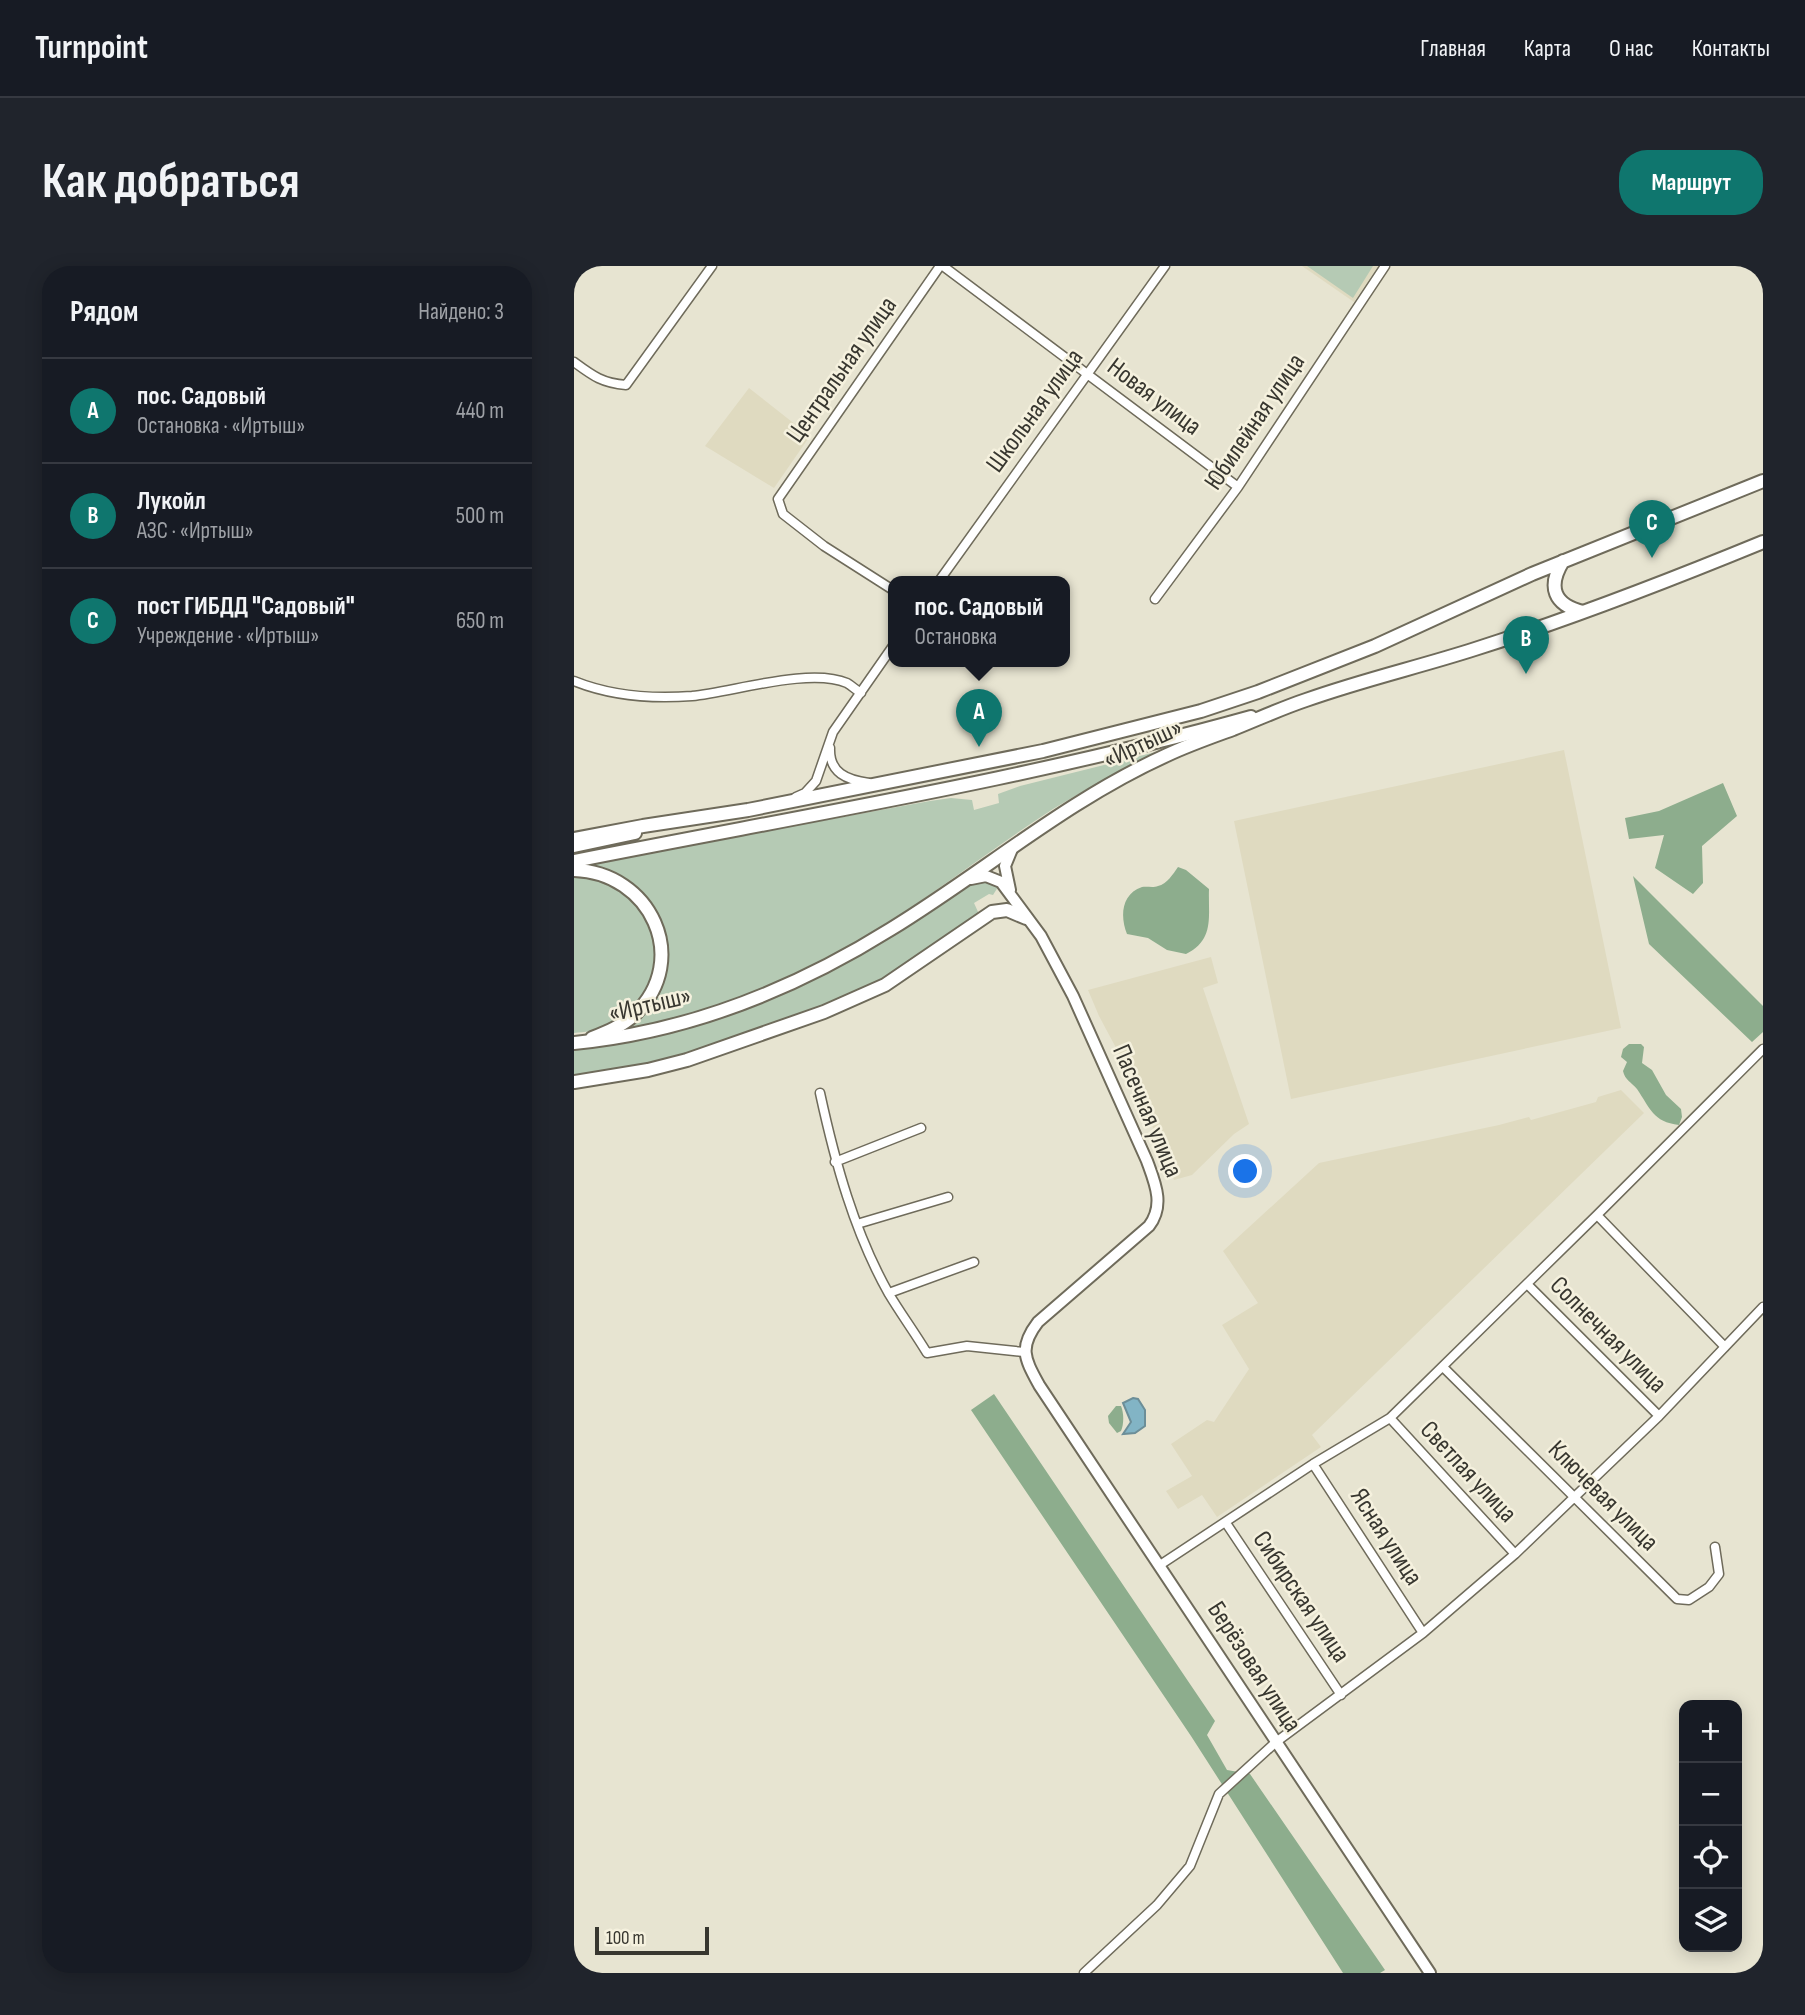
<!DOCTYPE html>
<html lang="ru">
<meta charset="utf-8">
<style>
body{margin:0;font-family:"Sofia Sans Condensed",sans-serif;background:#20242c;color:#f1f3f6}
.controls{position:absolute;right:21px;bottom:21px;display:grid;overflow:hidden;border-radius:14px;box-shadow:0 4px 18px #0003}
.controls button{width:63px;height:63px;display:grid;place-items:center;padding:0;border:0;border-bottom:2px solid #363941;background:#171b24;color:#f1f3f6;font:35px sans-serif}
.scale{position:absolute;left:21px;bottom:18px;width:114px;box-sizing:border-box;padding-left:7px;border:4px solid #383730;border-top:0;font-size:19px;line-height:24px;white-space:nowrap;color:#383730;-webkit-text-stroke:5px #f5f1de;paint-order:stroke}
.you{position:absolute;left:672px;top:906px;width:24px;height:24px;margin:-18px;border:5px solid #fff;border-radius:50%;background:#1a73e8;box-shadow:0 0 0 10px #1a73e833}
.badge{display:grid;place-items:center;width:46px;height:46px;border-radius:50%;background:#0f766e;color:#fff;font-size:23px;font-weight:700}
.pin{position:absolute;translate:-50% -58px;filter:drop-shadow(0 2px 4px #0008)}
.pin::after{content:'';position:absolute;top:37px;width:24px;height:21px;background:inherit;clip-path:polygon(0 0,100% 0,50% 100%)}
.popup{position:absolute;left:314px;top:310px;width:182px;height:91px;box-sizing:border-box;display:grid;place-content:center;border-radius:14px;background:#171b24;filter:drop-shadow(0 2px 5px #0005);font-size:23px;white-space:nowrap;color:#9ea1a6}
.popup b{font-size:26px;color:#f1f3f6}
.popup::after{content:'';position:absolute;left:50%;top:100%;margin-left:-14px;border:14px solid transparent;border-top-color:#171b24}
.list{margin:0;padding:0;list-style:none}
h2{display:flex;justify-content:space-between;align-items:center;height:91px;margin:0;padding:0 28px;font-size:30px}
h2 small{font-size:23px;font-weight:400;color:#9ea1a6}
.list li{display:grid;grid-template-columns:46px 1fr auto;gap:21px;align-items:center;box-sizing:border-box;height:105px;padding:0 28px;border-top:2px solid #363941}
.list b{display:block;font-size:26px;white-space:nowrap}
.list p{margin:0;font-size:23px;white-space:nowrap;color:#9ea1a6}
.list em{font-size:23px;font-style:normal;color:#9ea1a6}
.icon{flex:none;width:38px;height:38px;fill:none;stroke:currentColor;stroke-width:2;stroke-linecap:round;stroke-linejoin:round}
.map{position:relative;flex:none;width:1189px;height:1707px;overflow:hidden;border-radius:28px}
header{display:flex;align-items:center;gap:42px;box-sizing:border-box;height:98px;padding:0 35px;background:#171b24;border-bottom:2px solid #363941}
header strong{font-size:33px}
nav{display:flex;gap:38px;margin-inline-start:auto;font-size:24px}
.intro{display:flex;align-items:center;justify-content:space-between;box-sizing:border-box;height:168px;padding:0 42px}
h1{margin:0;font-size:49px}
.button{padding:18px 32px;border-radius:28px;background:#0f766e;color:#fff;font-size:24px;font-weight:700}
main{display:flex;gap:42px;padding:0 42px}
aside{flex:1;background:#171b24;border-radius:28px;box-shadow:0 4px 18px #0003}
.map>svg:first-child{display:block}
.built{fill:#dfdac0}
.green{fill:#b5cab4}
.forest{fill:#8dad8d}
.water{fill:#82b4c5;stroke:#6c8e98;stroke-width:2}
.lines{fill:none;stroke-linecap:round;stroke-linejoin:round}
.minor-casing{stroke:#6f6b5b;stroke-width:11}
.secondary-casing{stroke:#6f6b5b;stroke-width:14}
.primary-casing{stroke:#6f6b5b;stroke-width:16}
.trunk-casing{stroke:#6f6b5b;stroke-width:16}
.minor{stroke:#fff;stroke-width:8}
.secondary{stroke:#fff;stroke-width:10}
.primary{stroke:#fff;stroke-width:12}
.trunk{stroke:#fff;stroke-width:12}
.labels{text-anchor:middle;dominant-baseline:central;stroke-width:5;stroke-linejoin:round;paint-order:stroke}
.street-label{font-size:26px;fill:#383730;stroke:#f5f1de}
</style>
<header>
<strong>Turnpoint</strong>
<nav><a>Главная</a><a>Карта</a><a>О нас</a><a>Контакты</a></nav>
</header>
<div class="intro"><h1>Как добраться</h1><a class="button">Маршрут</a></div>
<main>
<aside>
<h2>Рядом<small>Найдено: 3</small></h2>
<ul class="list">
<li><span class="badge">A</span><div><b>пос. Садовый</b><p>Остановка · «Иртыш»</p></div><em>440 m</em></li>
<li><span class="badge">B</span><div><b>Лукойл</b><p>АЗС · «Иртыш»</p></div><em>500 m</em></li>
<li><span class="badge">C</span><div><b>пост ГИБДД &quot;Садовый&quot;</b><p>Учреждение · «Иртыш»</p></div><em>650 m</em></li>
</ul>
</aside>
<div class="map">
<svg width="1189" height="1707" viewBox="0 0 1189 1707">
<rect width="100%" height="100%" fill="#e7e4d1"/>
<!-- built -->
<path class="built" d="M728 0H804L780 36Z
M175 122 236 170 200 222 131 180Z
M990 484 1047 762 717 833 660 555Z
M637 691 644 717 629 722 675 858 660 868 618 909 600 914 586 870 582 871 571 836 525 750 514 724Z
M1047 824 1070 847 738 1169 747 1181 643 1251 628 1229 604 1243 592 1225 618 1210 597 1178 633 1154 640 1156 675 1103 648 1059 684 1037 649 985 745 897 925 859 955 851 957 854 1022 836 1024 831Z"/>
<!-- green -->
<path class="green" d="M733 0H799L779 32Z
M586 485C577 493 561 498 549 504 525 516 502 529 479 543 408 589 341 643 268 685 200 724 125 749 49 765L79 733 86 656 78 638 58 617 37 605 13 598 356 535 377 532 398 534 400 544 425 537 424 528 446 520Z
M0 609C7 609 15 609 21 611 28 613 34 618 40 621 98 653 94 736 32 761 22 765 10 766 0 767Z
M411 615 424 621 419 629 415 628 400 637 405 648 307 715 239 745 121 785 76 798 0 810V783C44 774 94 767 137 754 232 725 316 673 398 617Z"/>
<!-- forest -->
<path class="forest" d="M1149 517 1163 550 1128 580 1129 617 1119 628 1081 602 1090 569 1055 573 1051 552 1085 545Z
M604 601 612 604 635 623C634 650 641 674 612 688L593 684 574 672 553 668C546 651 547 628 568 621 573 620 579 622 584 620 593 618 599 608 604 601Z
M1059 610 1189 740V766L1178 776 1075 678Z
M1055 778H1067L1070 781 1068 797 1078 804 1092 829 1107 843 1108 851 1105 859C1079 856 1076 842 1063 823 1057 816 1051 814 1049 805L1053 796 1047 791 1049 783Z
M420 1128 641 1455 633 1469 653 1504 676 1508 811 1704 806 1707H769L617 1470 397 1144Z
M542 1140H547C550 1147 550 1158 547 1165L543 1167 535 1157 534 1150Z"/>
<!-- water -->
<path class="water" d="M559 1132 564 1133 571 1144V1160L561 1167 549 1168 557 1156 549 1137Z"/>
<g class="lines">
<defs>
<path id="minor" d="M369 0 664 221
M0 96C19 110 28 117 52 119L138 0
M365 315 591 0
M319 324 250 280 209 248 204 233 366 0
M581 333 664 221 811 0
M0 415C37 430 78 433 118 430 159 426 236 401 273 417 278 420 282 424 287 427
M256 482C255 507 273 514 295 517
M222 531 231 527 242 515 259 466 319 380
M246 827C261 896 280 966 315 1028 327 1048 341 1067 353 1087L393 1080 450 1086
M261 896 347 862
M1023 949 1151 1081
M283 958 374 931
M953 1018 1085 1150
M315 1027 400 996
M869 1101 1103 1333 1115 1334 1135 1321 1145 1308 1141 1281
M816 1152 941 1288
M739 1198 849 1367
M652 1257 767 1429
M586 1299 739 1198 816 1152 1023 949 1189 783
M510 1707 583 1639 616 1600 645 1528 702 1476 849 1367 941 1288 1085 1150 1189 1041"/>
<path id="secondary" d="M397 613 412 610 427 616 467 670 499 730 573 895C581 917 591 939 575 960L464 1056C444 1082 451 1093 465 1119L856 1707
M436 624 431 600 438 583"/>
<path id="primary" d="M0 580 61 567
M0 595C226 550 455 513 677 451
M0 604C76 606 118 693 61 748 48 760 33 766 18 772
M0 816 74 804 113 794 250 746 311 719 418 646 433 644 452 652"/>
<path id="trunk" d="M989 295C973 321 980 339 1009 346
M0 573 69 560 174 544 469 485 627 445 684 426 801 380 958 308 1189 215
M0 777C114 766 221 723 317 663 410 606 493 534 593 489 614 479 637 471 659 463 684 453 708 442 732 434 788 414 845 401 901 383 999 352 1094 315 1189 276"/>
</defs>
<!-- minor casing -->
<use href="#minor" class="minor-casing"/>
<!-- secondary casing -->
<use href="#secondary" class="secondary-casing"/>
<!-- primary casing -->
<use href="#primary" class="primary-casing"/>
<!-- trunk casing -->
<use href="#trunk" class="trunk-casing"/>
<!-- minor -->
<use href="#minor" class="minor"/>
<!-- secondary -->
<use href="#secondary" class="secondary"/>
<!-- primary -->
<use href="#primary" class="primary"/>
<!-- trunk -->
<use href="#trunk" class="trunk"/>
</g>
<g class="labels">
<!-- street labels -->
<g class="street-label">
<text transform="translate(268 104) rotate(-55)">Центральная улица</text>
<text transform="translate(580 131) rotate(37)">Новая улица</text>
<text transform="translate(461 145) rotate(-54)">Школьная улица</text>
<text transform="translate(681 156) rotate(-56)">Юбилейная улица</text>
<text transform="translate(569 478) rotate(-25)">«Иртыш»</text>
<text transform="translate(76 739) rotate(-13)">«Иртыш»</text>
<text transform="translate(573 845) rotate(67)">Пасечная улица</text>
<text transform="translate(1034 1069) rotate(45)">Солнечная улица</text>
<text transform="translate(894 1206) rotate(47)">Светлая улица</text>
<text transform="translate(1029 1230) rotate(45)">Ключевая улица</text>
<text transform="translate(812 1271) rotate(57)">Ясная улица</text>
<text transform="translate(727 1331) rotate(56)">Сибирская улица</text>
<text transform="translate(680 1401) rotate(57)">Берёзовая улица</text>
</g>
</g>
</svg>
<div class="controls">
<button>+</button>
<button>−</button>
<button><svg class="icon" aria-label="locate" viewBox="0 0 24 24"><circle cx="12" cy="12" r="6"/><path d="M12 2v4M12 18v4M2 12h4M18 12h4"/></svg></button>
<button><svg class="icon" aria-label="layers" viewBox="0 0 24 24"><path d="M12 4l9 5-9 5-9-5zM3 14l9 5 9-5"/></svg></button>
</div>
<div class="scale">100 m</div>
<div class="you"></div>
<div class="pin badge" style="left:405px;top:481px">A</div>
<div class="popup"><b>пос. Садовый</b>Остановка</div>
<div class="pin badge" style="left:952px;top:408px">B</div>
<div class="pin badge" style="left:1078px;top:292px">C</div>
</div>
</main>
